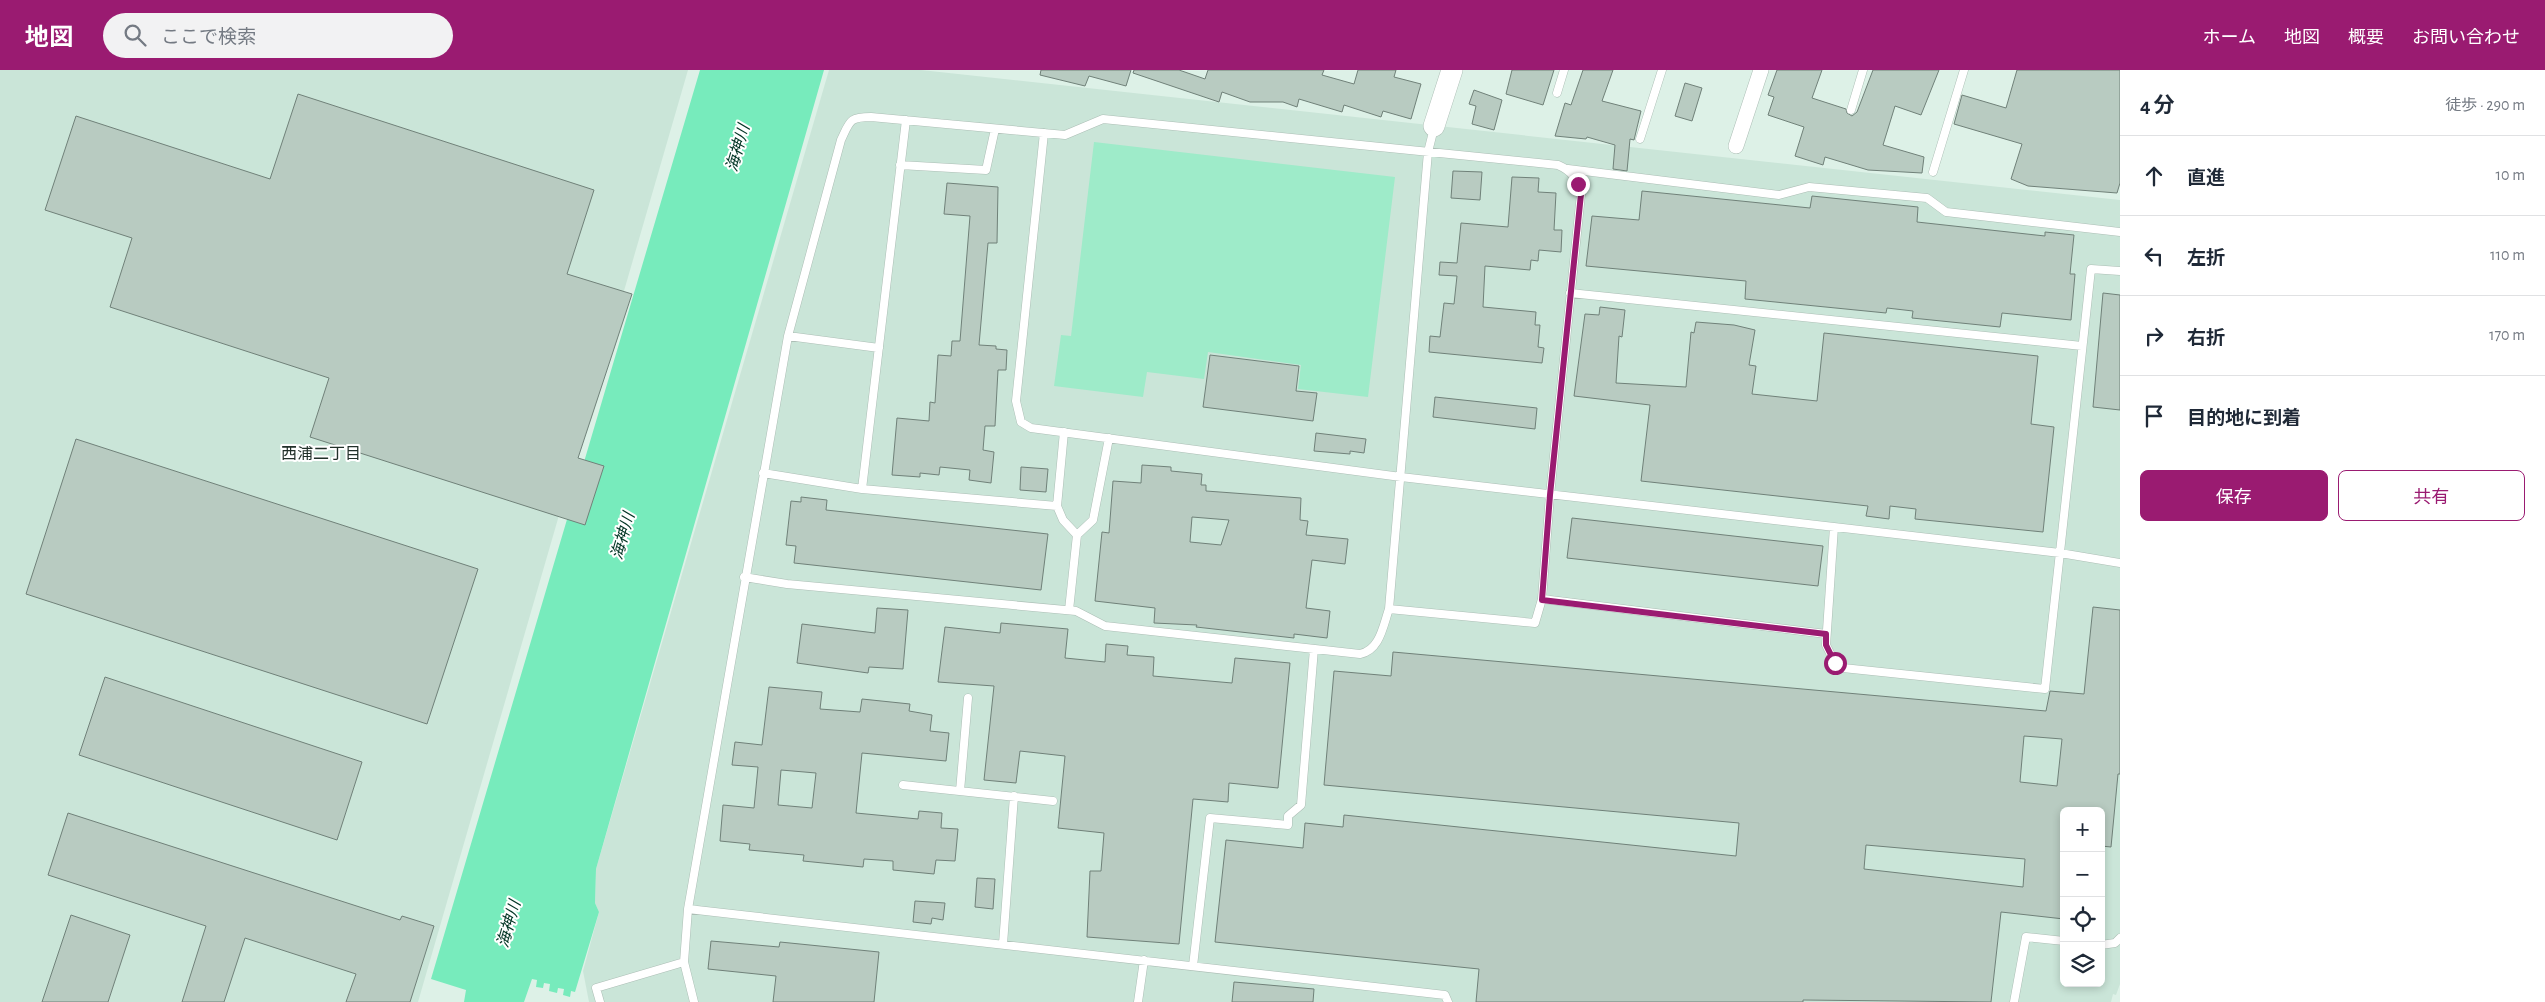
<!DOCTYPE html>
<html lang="ja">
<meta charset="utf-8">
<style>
body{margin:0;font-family:"Alegreya Sans","Noto Sans JP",sans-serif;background:#f2f2f3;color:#1f2937}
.controls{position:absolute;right:15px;bottom:15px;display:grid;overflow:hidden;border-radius:8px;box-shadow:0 2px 8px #0003}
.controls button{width:45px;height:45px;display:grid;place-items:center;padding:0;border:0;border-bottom:1px solid #e0e1e3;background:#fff;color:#1f2937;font:25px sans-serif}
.stop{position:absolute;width:15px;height:15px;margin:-11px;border:4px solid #9a1b71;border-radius:50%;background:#fff}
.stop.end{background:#9a1b71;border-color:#fff;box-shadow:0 1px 5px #0008}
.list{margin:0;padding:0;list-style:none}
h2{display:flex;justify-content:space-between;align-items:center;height:65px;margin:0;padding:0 20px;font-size:21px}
h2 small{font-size:16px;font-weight:400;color:#747a83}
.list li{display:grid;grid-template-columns:32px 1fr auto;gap:15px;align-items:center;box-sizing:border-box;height:80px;padding:0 20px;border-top:1px solid #e0e1e3}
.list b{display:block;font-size:19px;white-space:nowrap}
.list em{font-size:16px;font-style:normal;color:#747a83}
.actions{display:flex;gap:10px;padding:15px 20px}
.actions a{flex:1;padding:11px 0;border:1px solid #9a1b71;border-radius:8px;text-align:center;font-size:18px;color:#9a1b71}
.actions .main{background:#9a1b71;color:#fff}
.icon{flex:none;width:28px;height:28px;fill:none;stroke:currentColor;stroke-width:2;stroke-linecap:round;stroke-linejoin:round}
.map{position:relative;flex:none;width:2120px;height:932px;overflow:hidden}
header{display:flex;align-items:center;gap:30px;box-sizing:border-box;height:70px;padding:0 25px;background:#9a1b71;color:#fff}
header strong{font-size:24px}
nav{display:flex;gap:28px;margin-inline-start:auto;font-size:18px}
.search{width:350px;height:45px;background:#f2f2f3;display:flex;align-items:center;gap:12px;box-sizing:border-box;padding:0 18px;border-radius:28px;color:#747a83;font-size:19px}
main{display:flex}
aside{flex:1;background:#fff}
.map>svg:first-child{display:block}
.built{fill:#cae5d8;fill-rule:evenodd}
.green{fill:#9eebc9}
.water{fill:#77ebbc}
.building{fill:#b8cbc1;stroke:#708179;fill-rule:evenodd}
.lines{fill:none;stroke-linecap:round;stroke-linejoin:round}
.lane-casing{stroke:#acbeb5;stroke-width:9}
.street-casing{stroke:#acbeb5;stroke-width:16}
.secondary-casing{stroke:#acbeb5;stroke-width:22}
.lane{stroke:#fff;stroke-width:8}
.street{stroke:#fff;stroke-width:15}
.secondary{stroke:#fff;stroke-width:21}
.route{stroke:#9a1b71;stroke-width:6}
.labels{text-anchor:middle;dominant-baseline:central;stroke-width:4;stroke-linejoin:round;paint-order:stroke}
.water-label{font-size:16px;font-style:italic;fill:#003423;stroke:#fff}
.neighbourhood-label{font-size:16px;fill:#213029;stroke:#fff}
</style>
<header>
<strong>地図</strong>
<div class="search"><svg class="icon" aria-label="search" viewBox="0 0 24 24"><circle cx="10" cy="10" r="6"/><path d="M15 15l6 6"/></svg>ここで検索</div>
<nav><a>ホーム</a><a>地図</a><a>概要</a><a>お問い合わせ</a></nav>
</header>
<main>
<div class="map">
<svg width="2120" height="932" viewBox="0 0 2120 932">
<rect width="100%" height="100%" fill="#ddf1e7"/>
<!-- built -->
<path class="built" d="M0 0H688L418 932H0Z
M829 0H921L2120 130V914L2116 925 2113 924 2111 932H589L583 901 599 842 595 833 596 799ZM2064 741H2101V913H2064Z"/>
<!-- green -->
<path class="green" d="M1094 72 1395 107 1368 327 1298 319 1301 295 1208 282 1204 309 1147 302 1143 327 1054 316 1061 265 1071 266Z"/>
<!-- water -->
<path class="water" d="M700 0H824L596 799 595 833 599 842 575 922 571 921 570 927 563 925 564 919 558 918 557 923 549 921 550 914 544 913 543 918 536 917 537 910 532 909 524 932H464L466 920 431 909Z"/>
<!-- building -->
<path class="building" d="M1041 0H1131L1126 16 1089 6 1085 16 1040 5Z
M1134 0H1179L1205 9 1208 0H1324L1322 5 1354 14 1358 0H1396L1394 7 1421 14 1411 49 1383 41 1381 47 1344 35 1342 42 1299 29 1297 37 1283 32H1250L1222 22 1219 32 1133 3Z
M1512 0H1554L1543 35 1506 24Z
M1583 0H1613L1602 31 1641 41 1634 70 1630 69 1627 101 1613 99 1615 75 1587 67 1586 69 1555 66 1565 33 1571 35Z
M1777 0H1822L1812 28 1846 39 1847 43 1852 46 1857 42 1873 0H1939L1921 45 1895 36 1883 75 1924 87 1922 103 1868 100 1825 87 1823 95 1795 86 1804 57 1768 45 1774 27 1768 25Z
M2017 0H2120V113L2117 123 2028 116 2011 109 2022 74 1954 54 1962 25 2006 38Z
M1685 13 1702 18 1692 51 1675 46Z
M1474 20 1502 30 1494 60 1472 54 1476 36 1469 34Z
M298 24 594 120 567 204 632 224 578 388 604 396 585 455 310 367 329 308 110 237 132 168 45 140 76 46 270 109Z
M1453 101 1482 102 1480 130 1451 128Z
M1512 107 1539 108 1538 122 1556 123 1554 160H1562L1561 182 1539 180 1538 191 1531 190 1530 200 1485 196 1483 237 1536 242 1535 255H1540L1538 277 1544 278 1542 293 1429 282 1430 266 1440 267 1444 233 1454 234 1457 206 1439 205 1440 192 1457 193 1461 153 1508 157Z
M947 113 998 117 997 173H988L979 275 996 276V279L1007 280 1006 300H998L995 356H985L983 380 994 382 991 413 969 410 970 400 940 397 939 405 920 403V407L892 405 897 348 929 351 930 332 935 333 938 285 951 286 952 271H960L970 146 944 144Z
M1642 121 1810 138 1812 126 1918 137 1917 152 2045 166V162L2074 165 2070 204H2075L2071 250 2002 243 2000 257 1912 248 1913 241 1887 238 1886 243 1745 229 1746 211 1586 196 1592 146 1639 150Z
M2103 223 2120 225V340L2093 337Z
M1600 237 1625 240 1622 267 1619 266 1616 313 1686 317 1691 262 1694 263 1696 252 1734 255 1755 260 1749 295 1756 296 1752 324 1817 331 1824 263 2038 286 2031 354 2054 357 2043 462 1915 449 1916 439 1890 436 1889 449 1866 446 1868 436 1641 411 1650 335 1574 326 1585 244 1599 245Z
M1210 285 1299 296 1296 321 1317 323 1313 351 1203 337Z
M1435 327 1537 338 1535 359 1433 347Z
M1316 363 1366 369 1364 383 1350 381V384L1314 381Z
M76 369 478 499 427 654 26 524Z
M1142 395 1171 397V401L1202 404 1201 415H1206V421L1301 428 1300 450 1308 451 1306 465 1348 469 1345 494 1312 490 1306 538 1330 541 1327 568 1294 564V568L1196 557 1197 555 1154 553 1155 538 1095 531 1102 462 1109 463 1113 411 1141 413ZM1192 447 1229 450 1221 475 1190 472Z
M1021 397 1048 399 1046 422 1020 420Z
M801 427 827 430 826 440 1048 464 1041 520 794 493 796 476 786 475 791 431 801 432Z
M1572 448 1823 476 1818 516 1567 488Z
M2093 537 2120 540V704H2118L2111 777 2101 776V741H2064V849L2001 842 1991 932 1803 930V932H1476L1479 899 1215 872 1226 770 1303 778 1305 753 1343 757 1344 745 1736 786 1739 753 1324 715 1334 601 1391 606 1393 582 2046 641 2050 621 2084 624ZM2024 666 2062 669 2057 716 2020 712ZM1866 775 2025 789 2023 817 1864 799Z
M877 538 908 540 903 599 869 597 868 603 797 593 802 554 875 563Z
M1001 553 1068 559 1065 588 1105 592 1106 574 1128 576 1127 585 1154 587 1153 606 1232 613 1235 588 1290 593 1278 718 1229 713 1228 732 1193 729 1179 874 1087 867 1090 801H1101L1104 763 1058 758 1065 686 1020 681 1016 713 984 710 994 616 938 612 945 557 1000 563Z
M105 607 362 692 337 770 79 685Z
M769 617 822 622 820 639 860 642 862 629 910 634 909 641 932 645 930 661 949 663 946 691 862 683 856 743 918 749 919 741 942 743 941 758 958 759 955 791 936 790 934 804 893 800V791L864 789 863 797 803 791 804 785 749 780 750 774 720 771 723 735 754 738 758 697 732 695 735 672 762 675ZM781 700 816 703 812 738 778 735Z
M68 743 400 850 402 846 434 856 410 932H346L356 904 245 868 224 932H182L206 856 48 805Z
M977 808 995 809 993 839 975 837Z
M915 831 945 833 943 850 932 848 931 854 913 852Z
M71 845 130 865 108 932H42Z
M711 871 779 877 780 872 879 882 874 932H773L776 906 708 899Z
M1234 912 1314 919 1313 932H1232Z"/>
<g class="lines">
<defs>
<path id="lane" d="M1557 23 1564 0
M1851 40 1863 0
M1044 63 1016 331 1021 352 1031 358 1401 407 2060 483 2120 493
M1640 69 1662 0
M900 95 986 100 995 59
M1568 99 1779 125 1809 117 1927 128 1946 142 2120 162
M1933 102 1964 0
M1570 223 2082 276
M788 266 879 278
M1064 362 1057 436 1063 450 1077 465
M763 403 862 419 1057 436
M862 419 906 50
M1834 457 1826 575 1835 593 1843 598 2045 619 2091 199 2120 201
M744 507 787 514 1076 541 1105 556 1360 584C1380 580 1383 556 1389 539L1428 82 1434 58
M1542 529 1826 564
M1069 540 1077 465 1093 450 1109 368
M903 715 1053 731
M960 721 968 628
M688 839 1445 925 1448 932
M1003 874 1014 726
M2101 875 2115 873 2120 868
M1193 896 1210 748 1288 755V746L1301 735 1314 579
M600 932 596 918 684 892
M694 932 684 892 688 839 788 266 841 70C850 51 849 47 871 47L1065 65 1103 49 1558 95C1572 101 1577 109 1581 124L1550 425 1542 529 1535 553 1389 539
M1138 932 1144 890
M2014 932 2026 867 2064 871"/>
<path id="street" d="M1736 76 1761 0"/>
<path id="secondary" d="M1434 56 1452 0"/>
</defs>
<!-- lane casing -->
<use href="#lane" class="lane-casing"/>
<!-- street casing -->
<use href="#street" class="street-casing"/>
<!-- secondary casing -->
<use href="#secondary" class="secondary-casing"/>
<!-- lane -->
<use href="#lane" class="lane"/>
<!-- street -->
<use href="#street" class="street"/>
<!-- secondary -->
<use href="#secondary" class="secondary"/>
</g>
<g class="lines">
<!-- route -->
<path class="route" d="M1578 114 1581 124 1550 425 1542 530 1826 564V575L1835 593"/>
</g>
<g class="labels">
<!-- water labels -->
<g class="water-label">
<text transform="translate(738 78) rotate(-74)">海神川</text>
<text transform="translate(623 466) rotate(-74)">海神川</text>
<text transform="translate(509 854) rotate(-74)">海神川</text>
</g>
<!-- neighbourhood labels -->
<g class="neighbourhood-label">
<text x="321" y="384">西浦二丁目</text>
</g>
</g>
</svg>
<div class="controls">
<button>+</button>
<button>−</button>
<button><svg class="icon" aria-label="locate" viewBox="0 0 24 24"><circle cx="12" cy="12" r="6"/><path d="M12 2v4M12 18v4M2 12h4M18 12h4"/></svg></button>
<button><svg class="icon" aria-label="layers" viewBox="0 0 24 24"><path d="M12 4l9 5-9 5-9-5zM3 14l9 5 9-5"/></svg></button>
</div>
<div class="stop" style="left:1835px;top:593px"></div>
<div class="stop end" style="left:1578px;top:114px"></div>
</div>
<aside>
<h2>4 分<small>徒歩 · 290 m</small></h2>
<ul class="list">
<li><svg class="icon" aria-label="ahead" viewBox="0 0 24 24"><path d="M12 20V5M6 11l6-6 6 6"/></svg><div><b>直進</b></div><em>10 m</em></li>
<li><svg class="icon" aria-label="left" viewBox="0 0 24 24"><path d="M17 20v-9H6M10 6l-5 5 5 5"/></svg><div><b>左折</b></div><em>110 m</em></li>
<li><svg class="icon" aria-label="right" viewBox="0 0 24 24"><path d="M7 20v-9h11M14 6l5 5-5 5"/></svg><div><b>右折</b></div><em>170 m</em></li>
<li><svg class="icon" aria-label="arrive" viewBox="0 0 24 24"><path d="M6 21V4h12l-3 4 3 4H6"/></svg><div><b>目的地に到着</b></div></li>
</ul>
<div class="actions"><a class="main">保存</a><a>共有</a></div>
</aside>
</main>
